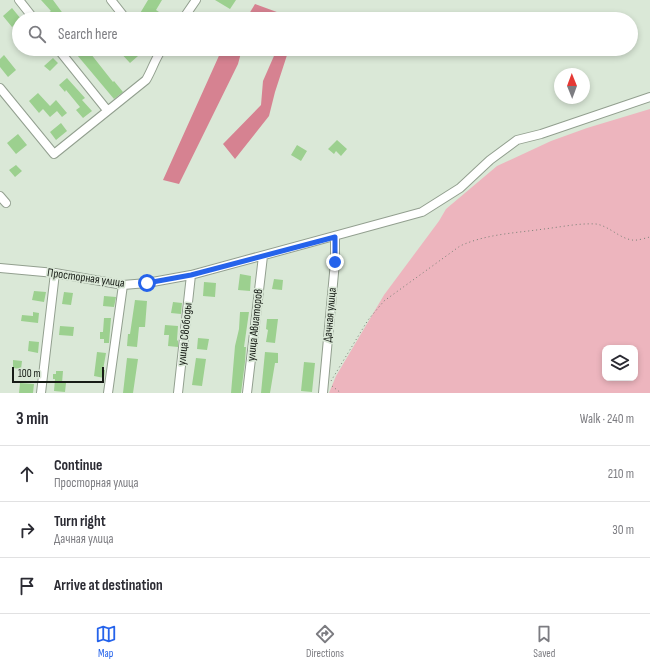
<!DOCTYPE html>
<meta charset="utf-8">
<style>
body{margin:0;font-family:"Sofia Sans Condensed",sans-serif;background:#f7f7f7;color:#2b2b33}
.controls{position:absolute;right:12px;bottom:12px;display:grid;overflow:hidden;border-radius:8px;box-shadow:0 2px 6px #0003}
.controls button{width:36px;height:36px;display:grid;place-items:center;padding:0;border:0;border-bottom:1px solid #e1e1e2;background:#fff;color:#2b2b33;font:20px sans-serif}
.compass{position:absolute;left:554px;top:68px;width:36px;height:36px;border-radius:50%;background:#fff;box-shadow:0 2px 6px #0003;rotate:359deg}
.scale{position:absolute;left:12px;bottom:10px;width:92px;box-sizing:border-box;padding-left:4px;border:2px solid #171c16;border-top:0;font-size:11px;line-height:14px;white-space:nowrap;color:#171c16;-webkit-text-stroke:3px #dae8d7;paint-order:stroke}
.stop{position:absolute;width:12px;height:12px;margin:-9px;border:3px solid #2563eb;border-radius:50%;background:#fff}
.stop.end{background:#2563eb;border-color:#fff;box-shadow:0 1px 4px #0008}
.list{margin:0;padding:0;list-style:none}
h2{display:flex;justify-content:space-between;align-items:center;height:52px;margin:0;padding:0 16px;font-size:17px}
h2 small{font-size:13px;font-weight:400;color:#7c7c81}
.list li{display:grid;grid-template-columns:26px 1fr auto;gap:12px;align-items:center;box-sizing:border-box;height:56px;padding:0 16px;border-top:1px solid #e1e1e2}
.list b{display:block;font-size:15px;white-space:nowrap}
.list p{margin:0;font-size:13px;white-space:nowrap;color:#7c7c81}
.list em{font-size:13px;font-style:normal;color:#7c7c81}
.icon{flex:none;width:22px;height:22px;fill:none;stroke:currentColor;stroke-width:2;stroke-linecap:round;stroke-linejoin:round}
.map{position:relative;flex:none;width:650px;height:393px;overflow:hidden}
.search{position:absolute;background:#fff;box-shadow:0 2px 6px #0003;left:12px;right:12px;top:12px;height:44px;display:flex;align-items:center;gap:10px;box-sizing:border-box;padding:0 14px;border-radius:22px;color:#7c7c81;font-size:15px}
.sheet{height:220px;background:#fff}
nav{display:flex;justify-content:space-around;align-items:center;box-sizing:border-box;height:56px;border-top:1px solid #e1e1e2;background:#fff;font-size:11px;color:#7c7c81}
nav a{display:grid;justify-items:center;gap:2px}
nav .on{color:#2563eb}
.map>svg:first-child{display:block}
.green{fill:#edb5be;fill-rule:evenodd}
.forest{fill:#d68291}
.building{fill:#9cd08f}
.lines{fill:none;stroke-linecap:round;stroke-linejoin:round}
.minor-casing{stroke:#929f8f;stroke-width:10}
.path{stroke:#767f74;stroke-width:1;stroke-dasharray:1 3;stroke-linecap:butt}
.minor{stroke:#fff;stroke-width:8}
.route{stroke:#2563eb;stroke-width:5}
.labels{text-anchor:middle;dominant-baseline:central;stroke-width:3.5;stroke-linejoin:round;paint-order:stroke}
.street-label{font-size:12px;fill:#171c16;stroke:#dae8d7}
</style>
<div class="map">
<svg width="650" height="393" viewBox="0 0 650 393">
<rect width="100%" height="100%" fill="#dae8d7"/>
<!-- green -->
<path class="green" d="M650 109V393H329L336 376 384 295 439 221 446 209 497 166 551 141 587 128ZM605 348H635V378H605Z"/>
<!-- forest -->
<path class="forest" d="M255 4 285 15 286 19H246Z
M222 49H242L238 64 179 184 163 180Z
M277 49H289L275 92 269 116 235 159 223 144 261 105 263 81Z"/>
<!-- building -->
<path class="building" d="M41 0H53L67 19H53L48 13 51 11Z
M148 0H162L156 10 159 12 156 18 146 13 143 18 139 15Z
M215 0H236L230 9Z
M12 8 21 19H19V21L12 27 3 16Z
M72 49H87L113 82 114 81 123 92 114 99Z
M117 49H132L138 56 130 63Z
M4 55 16 70 8 77 0 67V59Z
M53 58 58 63 50 71 44 66Z
M67 78 85 98 82 100 92 111 83 118 76 110 80 107 66 90 65 92 59 85Z
M38 93 50 106 56 100 67 113 62 117 57 111 50 117 43 109 39 113 29 101Z
M61 123 67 131 56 140 50 132Z
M18 134 27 145 16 154 7 143Z
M337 140 347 149 341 156 336 151 334 154 328 149Z
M297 145 307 151 301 161 291 155Z
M16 165 22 171 15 177 9 170Z
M240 274 251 276 250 291 238 290Z
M274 279 283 280 282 290 272 289Z
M204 282 216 283 215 297 203 296Z
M34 291 46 292 44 302 32 300Z
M64 292 73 293 71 305 62 304Z
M104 296 116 297 114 307 103 306Z
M135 300 147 301 145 327H139L137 347 127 346 128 334H130Z
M173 302 182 303 181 314 171 313Z
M33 312 39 313 38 323 21 321 22 315 33 316Z
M240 312H249L244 347H246L245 362 241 393H231L235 346 239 329Z
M104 318H111L109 343H104V339H100V332H103Z
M267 319H278L275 343 266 342 268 330 266 329Z
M165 325 178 326 177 340 178 341V347L168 346 169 335H164Z
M60 326 74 327 73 336 59 335Z
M198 338 209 339 207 350 197 349Z
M29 341 39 342 38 353 28 351Z
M97 352 106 353 103 370H105L104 378 94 376Z
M265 352 278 353V363H275L270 393H261Z
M127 358 138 359 133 393H123Z
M196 358 206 359 202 386 192 385Z
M13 360 22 361 21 369 13 368Z
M304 362 315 363 312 392 301 391Z
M56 371H63L62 383H66L65 392 54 391 55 379H53V374H56Z
M20 383 34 384 33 393H19Z"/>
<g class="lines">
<defs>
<path id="minor" d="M19 0 34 19
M111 0 126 19
M183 19 196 0
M58 49 107 110
M0 88 54 154 146 80C152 70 155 59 162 49
M0 196 6 203
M0 268 55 273 123 285 147 283 191 275 422 212 460 188 490 160 517 140 541 134 650 97
M41 393 55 273
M108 393 123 285
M178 393 191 275
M247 393 263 256
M323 393 335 262V237"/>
</defs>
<!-- minor casing -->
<use href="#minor" class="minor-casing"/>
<!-- path -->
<path class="path" d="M331 381 368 320 384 301 460 246C486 234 516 233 544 229 561 227 579 223 596 224 609 226 619 238 632 240 637 241 645 238 650 237
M332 386 341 393"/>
<!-- minor -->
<use href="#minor" class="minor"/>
</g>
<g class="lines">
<!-- route -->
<path class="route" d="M147 283 191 275 335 237V262"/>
</g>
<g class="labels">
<!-- street labels -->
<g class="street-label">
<text transform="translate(86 278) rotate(8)">Просторная улица</text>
<text transform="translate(330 315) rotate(-85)">Дачная улица</text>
<text transform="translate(255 325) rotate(-84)">улица Авиаторов</text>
<text transform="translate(185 334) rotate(-84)">улица Свободы</text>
</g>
</g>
</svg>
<div class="controls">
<button><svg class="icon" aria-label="layers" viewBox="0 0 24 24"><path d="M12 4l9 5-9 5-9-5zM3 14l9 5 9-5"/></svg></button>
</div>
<svg class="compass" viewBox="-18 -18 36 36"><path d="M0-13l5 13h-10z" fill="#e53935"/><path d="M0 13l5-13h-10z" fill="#7c7c81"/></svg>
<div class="scale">100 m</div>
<div class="stop" style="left:147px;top:283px"></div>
<div class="stop end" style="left:335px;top:262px"></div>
<div class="search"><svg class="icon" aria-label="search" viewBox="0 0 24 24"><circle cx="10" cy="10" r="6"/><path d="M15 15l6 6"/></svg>Search here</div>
</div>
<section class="sheet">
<h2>3 min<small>Walk · 240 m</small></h2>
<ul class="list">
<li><svg class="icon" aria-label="ahead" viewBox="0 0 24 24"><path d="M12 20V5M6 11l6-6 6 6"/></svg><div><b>Continue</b><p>Просторная улица</p></div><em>210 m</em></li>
<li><svg class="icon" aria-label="right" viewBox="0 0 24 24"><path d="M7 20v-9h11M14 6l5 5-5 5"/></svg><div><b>Turn right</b><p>Дачная улица</p></div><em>30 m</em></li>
<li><svg class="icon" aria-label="arrive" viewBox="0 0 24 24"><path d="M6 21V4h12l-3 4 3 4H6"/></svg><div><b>Arrive at destination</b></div></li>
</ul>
</section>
<nav>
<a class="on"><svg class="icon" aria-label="map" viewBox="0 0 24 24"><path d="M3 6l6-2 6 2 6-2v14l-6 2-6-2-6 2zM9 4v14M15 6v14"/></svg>Map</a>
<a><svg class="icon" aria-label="directions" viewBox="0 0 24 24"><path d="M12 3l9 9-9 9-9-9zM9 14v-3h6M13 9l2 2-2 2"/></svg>Directions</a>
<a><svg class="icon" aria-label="saved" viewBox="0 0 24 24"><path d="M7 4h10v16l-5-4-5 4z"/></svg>Saved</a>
</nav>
